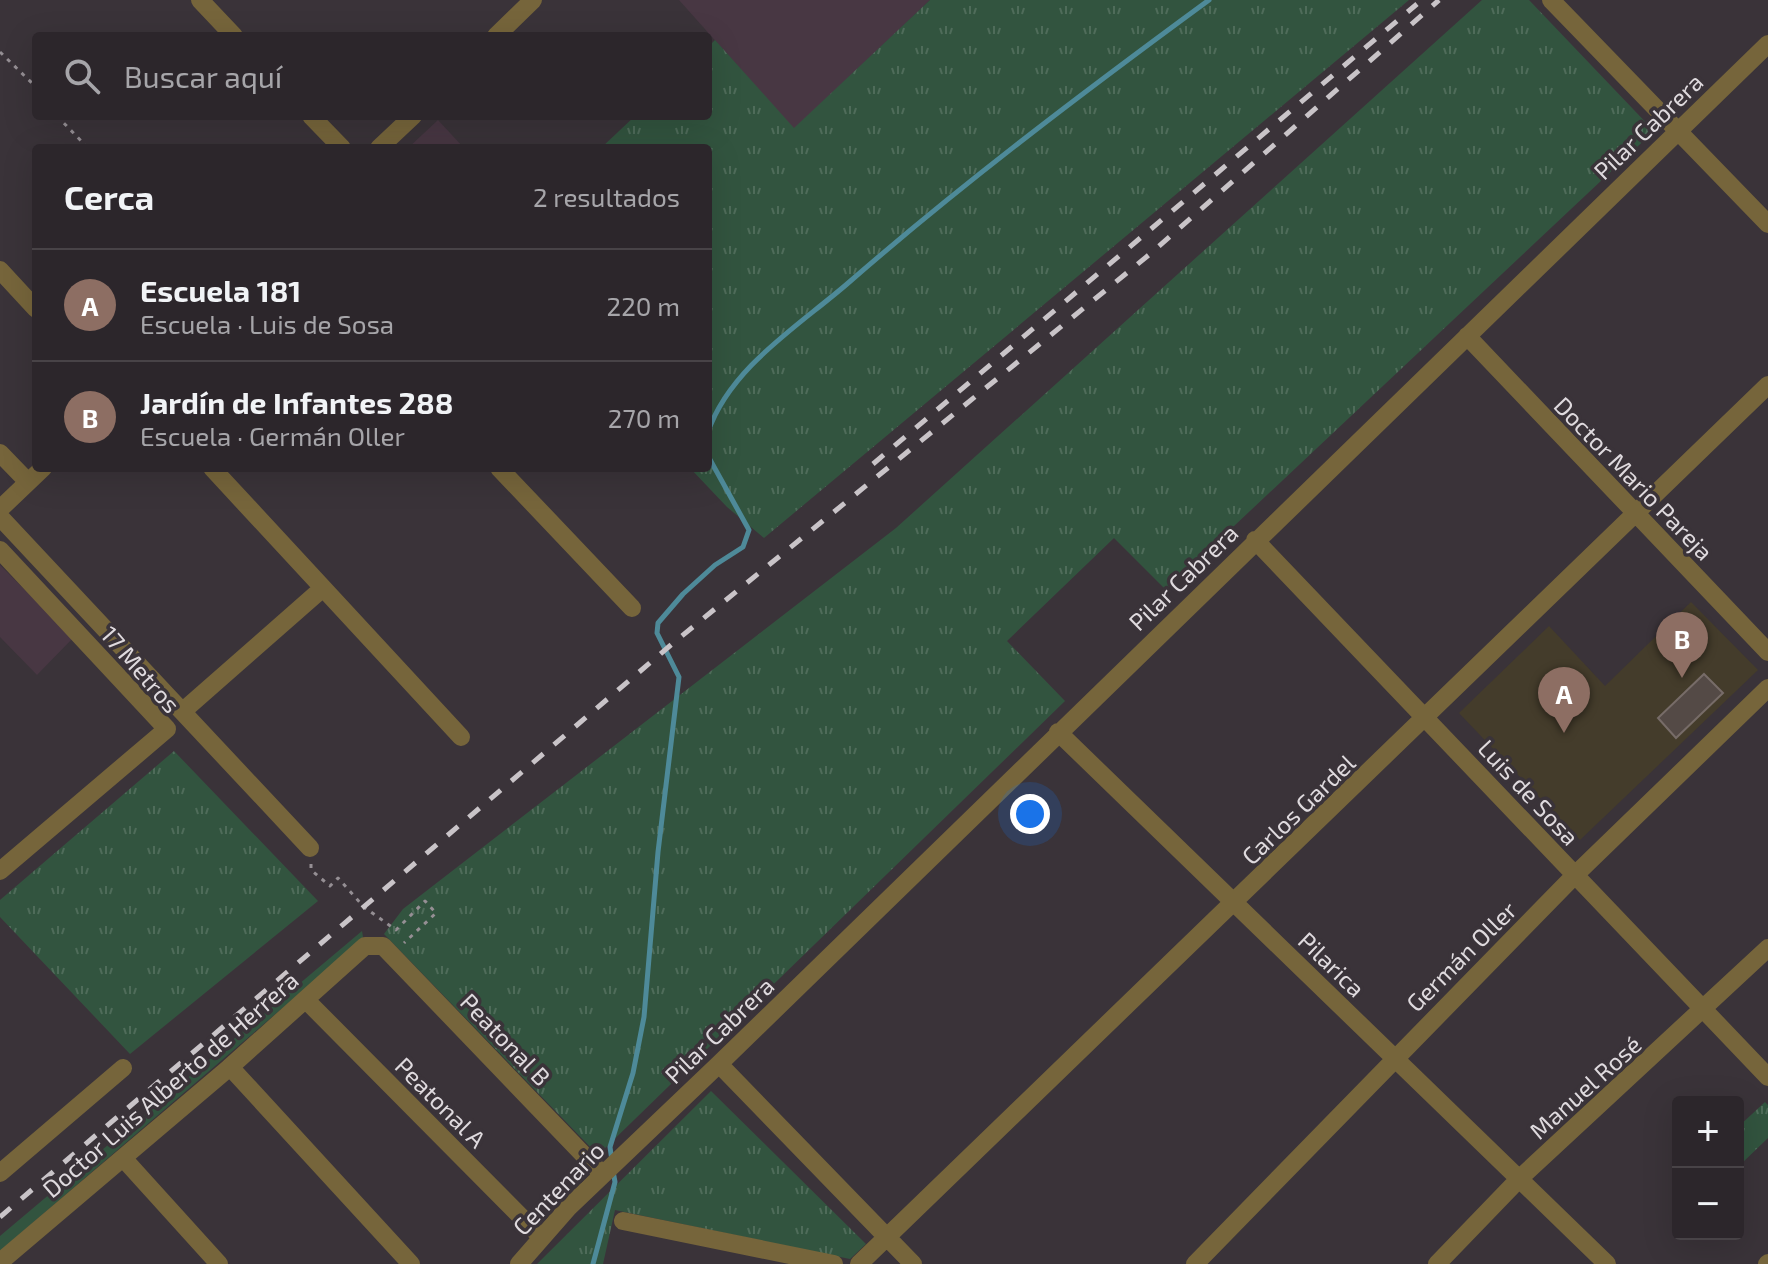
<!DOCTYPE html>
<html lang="es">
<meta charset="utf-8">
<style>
body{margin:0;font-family:"Exo 2",sans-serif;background:#342e33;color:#f1f3f6}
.controls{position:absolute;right:24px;bottom:24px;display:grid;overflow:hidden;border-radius:8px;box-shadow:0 8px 32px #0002}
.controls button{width:72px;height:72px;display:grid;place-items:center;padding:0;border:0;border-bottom:2px solid #484347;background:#2c262b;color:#f1f3f6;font:40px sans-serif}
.you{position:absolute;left:1030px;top:814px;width:28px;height:28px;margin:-20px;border:6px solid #fff;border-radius:50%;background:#1a73e8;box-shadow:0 0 0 12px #1a73e833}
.badge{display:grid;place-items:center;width:52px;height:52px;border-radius:50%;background:#95b2f1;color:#fff;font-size:26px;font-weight:700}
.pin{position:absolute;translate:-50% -66px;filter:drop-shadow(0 2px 4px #0008)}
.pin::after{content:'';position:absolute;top:42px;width:28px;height:24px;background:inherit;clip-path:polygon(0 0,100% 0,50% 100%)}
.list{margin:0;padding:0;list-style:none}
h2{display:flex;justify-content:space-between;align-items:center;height:104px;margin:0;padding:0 32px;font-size:34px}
h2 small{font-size:26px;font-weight:400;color:#a6a5a9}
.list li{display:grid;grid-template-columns:52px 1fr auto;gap:24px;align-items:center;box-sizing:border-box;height:112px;padding:0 32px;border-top:2px solid #484347}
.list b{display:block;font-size:30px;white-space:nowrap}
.list p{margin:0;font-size:26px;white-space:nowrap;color:#a6a5a9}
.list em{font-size:26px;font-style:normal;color:#a6a5a9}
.icon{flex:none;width:44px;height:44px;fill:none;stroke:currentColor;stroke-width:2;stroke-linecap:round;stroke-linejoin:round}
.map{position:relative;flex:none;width:1768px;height:1264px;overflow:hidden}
.search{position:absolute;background:#2c262b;box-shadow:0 8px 32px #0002;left:32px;top:32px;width:680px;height:88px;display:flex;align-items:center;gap:20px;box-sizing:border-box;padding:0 28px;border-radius:8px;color:#a6a5a9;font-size:30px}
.panel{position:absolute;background:#2c262b;box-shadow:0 8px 32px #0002;left:32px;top:144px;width:680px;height:328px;border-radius:8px}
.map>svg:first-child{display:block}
.commercial{fill:#483743}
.education{fill:#443c2b}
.grass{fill:url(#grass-tufts)}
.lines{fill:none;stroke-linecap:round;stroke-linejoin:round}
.stream{stroke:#4e8a99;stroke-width:5}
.building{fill:#544a46;stroke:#776c68;stroke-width:2}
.path{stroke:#958f94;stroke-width:3;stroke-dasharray:4 6;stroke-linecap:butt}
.minor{stroke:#76653b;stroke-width:18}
.rail{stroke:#c9c4c8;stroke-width:5;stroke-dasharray:14 14;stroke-linecap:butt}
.labels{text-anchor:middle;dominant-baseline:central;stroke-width:7;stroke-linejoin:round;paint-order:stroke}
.street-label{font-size:24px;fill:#dfdade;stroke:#3a3339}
</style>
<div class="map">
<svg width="1768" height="1264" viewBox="0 0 1768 1264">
<defs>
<pattern id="grass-tufts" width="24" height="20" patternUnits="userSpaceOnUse" patternTransform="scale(2)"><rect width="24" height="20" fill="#32543f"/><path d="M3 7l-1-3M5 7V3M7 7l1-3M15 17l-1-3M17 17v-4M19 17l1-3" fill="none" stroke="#4f6c5a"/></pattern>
</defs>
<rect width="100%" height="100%" fill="#3a3339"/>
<!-- commercial -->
<path class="commercial" d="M679 0H930L794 129Z
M438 120 464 148H408Z
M0 565 73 638 37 675 0 637Z"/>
<!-- education -->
<path class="education" d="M1691 602 1758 670 1580 840 1459 713 1549 626 1605 686Z"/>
<!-- grass -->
<path class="grass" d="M930 0H1409L764 538 727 507 690 468H708V148H601L635 116H708V47L715 40 794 128Z
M1482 0H1529L1654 131 1166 590 1114 538 1007 641 1065 701 598 1155 384 934 403 909 896 528Z
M174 751 318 901 130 1054 0 917V900Z
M362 931 363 937 351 949 0 1251V1236Z
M711 1091 866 1244 850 1259 615 1210 603 1264H537Z
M1765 1102 1768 1105V1138L1740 1165 1738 1127Z"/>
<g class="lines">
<!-- stream -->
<path class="stream" d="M708 432C730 368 797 327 847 284 963 183 1085 91 1209 0
M612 1161 610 1147 633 1073 644 1017 658 852 679 677 657 633 658 623 683 594 715 565 743 547 749 530 708 456
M593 1264 615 1182 613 1171"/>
</g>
<!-- building -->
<path class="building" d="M1704 674 1723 693 1676 738 1658 718Z"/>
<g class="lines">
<!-- path -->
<path class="path" d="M0 52 36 87
M57 116 88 148
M311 864V870L330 886 338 878 364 907 396 930 425 901 436 913 404 943"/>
<!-- minor -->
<path class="minor" d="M200 0 234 36
M1551 0 1768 224
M496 36 533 0
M311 116 342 148
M379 148 413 116
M0 270 36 309
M1467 336 1768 652
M0 453 28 482
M212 468 461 737
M499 468 632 608
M0 509 43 468
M0 517 310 848
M1255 540 1768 1077
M0 550 167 729 0 871
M183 711 323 588
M1058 732 1607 1264
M306 1000 541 1237
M719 1064 913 1264
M230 1067 411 1264
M123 1158 219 1264
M0 1173 123 1068
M623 1221 834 1264
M0 1262 230 1067 365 946H383L602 1174
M519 1264 568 1208 719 1064 1768 44
M859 1264 1768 385
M1195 1264 1575 875 1768 688
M1437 1264 1519 1179 1768 948
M1767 1264 1768 1263"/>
<!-- rail -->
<path class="rail" d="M873 464 1417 4
M0 1217 672 644 1150 254 1439 0"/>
</g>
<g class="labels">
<!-- street labels -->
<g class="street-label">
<text transform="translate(1648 126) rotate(-44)">Pilar Cabrera</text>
<text transform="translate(1634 478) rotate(46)">Doctor Mario Pareja</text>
<text transform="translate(1183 577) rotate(-44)">Pilar Cabrera</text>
<text transform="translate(141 669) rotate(49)">17 Metros</text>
<text transform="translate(1529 792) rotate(47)">Luis de Sosa</text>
<text transform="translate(1298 809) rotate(-44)">Carlos Gardel</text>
<text transform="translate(1461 956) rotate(-45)">Germán Oller</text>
<text transform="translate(1332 964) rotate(44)">Pilarica</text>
<text transform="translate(719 1030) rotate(-44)">Pilar Cabrera</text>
<text transform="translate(506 1039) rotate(46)">Peatonal B</text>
<text transform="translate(170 1084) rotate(-41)">Doctor Luis Alberto de Herrera</text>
<text transform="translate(1585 1087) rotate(-42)">Manuel Rosé</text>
<text transform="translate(441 1102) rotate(45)">Peatonal A</text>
<text transform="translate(558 1188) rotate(-46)">Centenario</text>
</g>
</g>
</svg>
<div class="controls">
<button>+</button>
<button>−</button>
</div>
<div class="you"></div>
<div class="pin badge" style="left:1564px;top:733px;background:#8d6e63">A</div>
<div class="pin badge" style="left:1682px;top:678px;background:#8d6e63">B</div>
<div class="search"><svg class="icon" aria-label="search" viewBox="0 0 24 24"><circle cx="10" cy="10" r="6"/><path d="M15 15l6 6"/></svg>Buscar aquí</div>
<section class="panel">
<h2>Cerca<small>2 resultados</small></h2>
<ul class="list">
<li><span class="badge" style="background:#8d6e63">A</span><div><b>Escuela 181</b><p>Escuela · Luis de Sosa</p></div><em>220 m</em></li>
<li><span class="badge" style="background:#8d6e63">B</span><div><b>Jardín de Infantes 288</b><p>Escuela · Germán Oller</p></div><em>270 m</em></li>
</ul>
</section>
</div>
